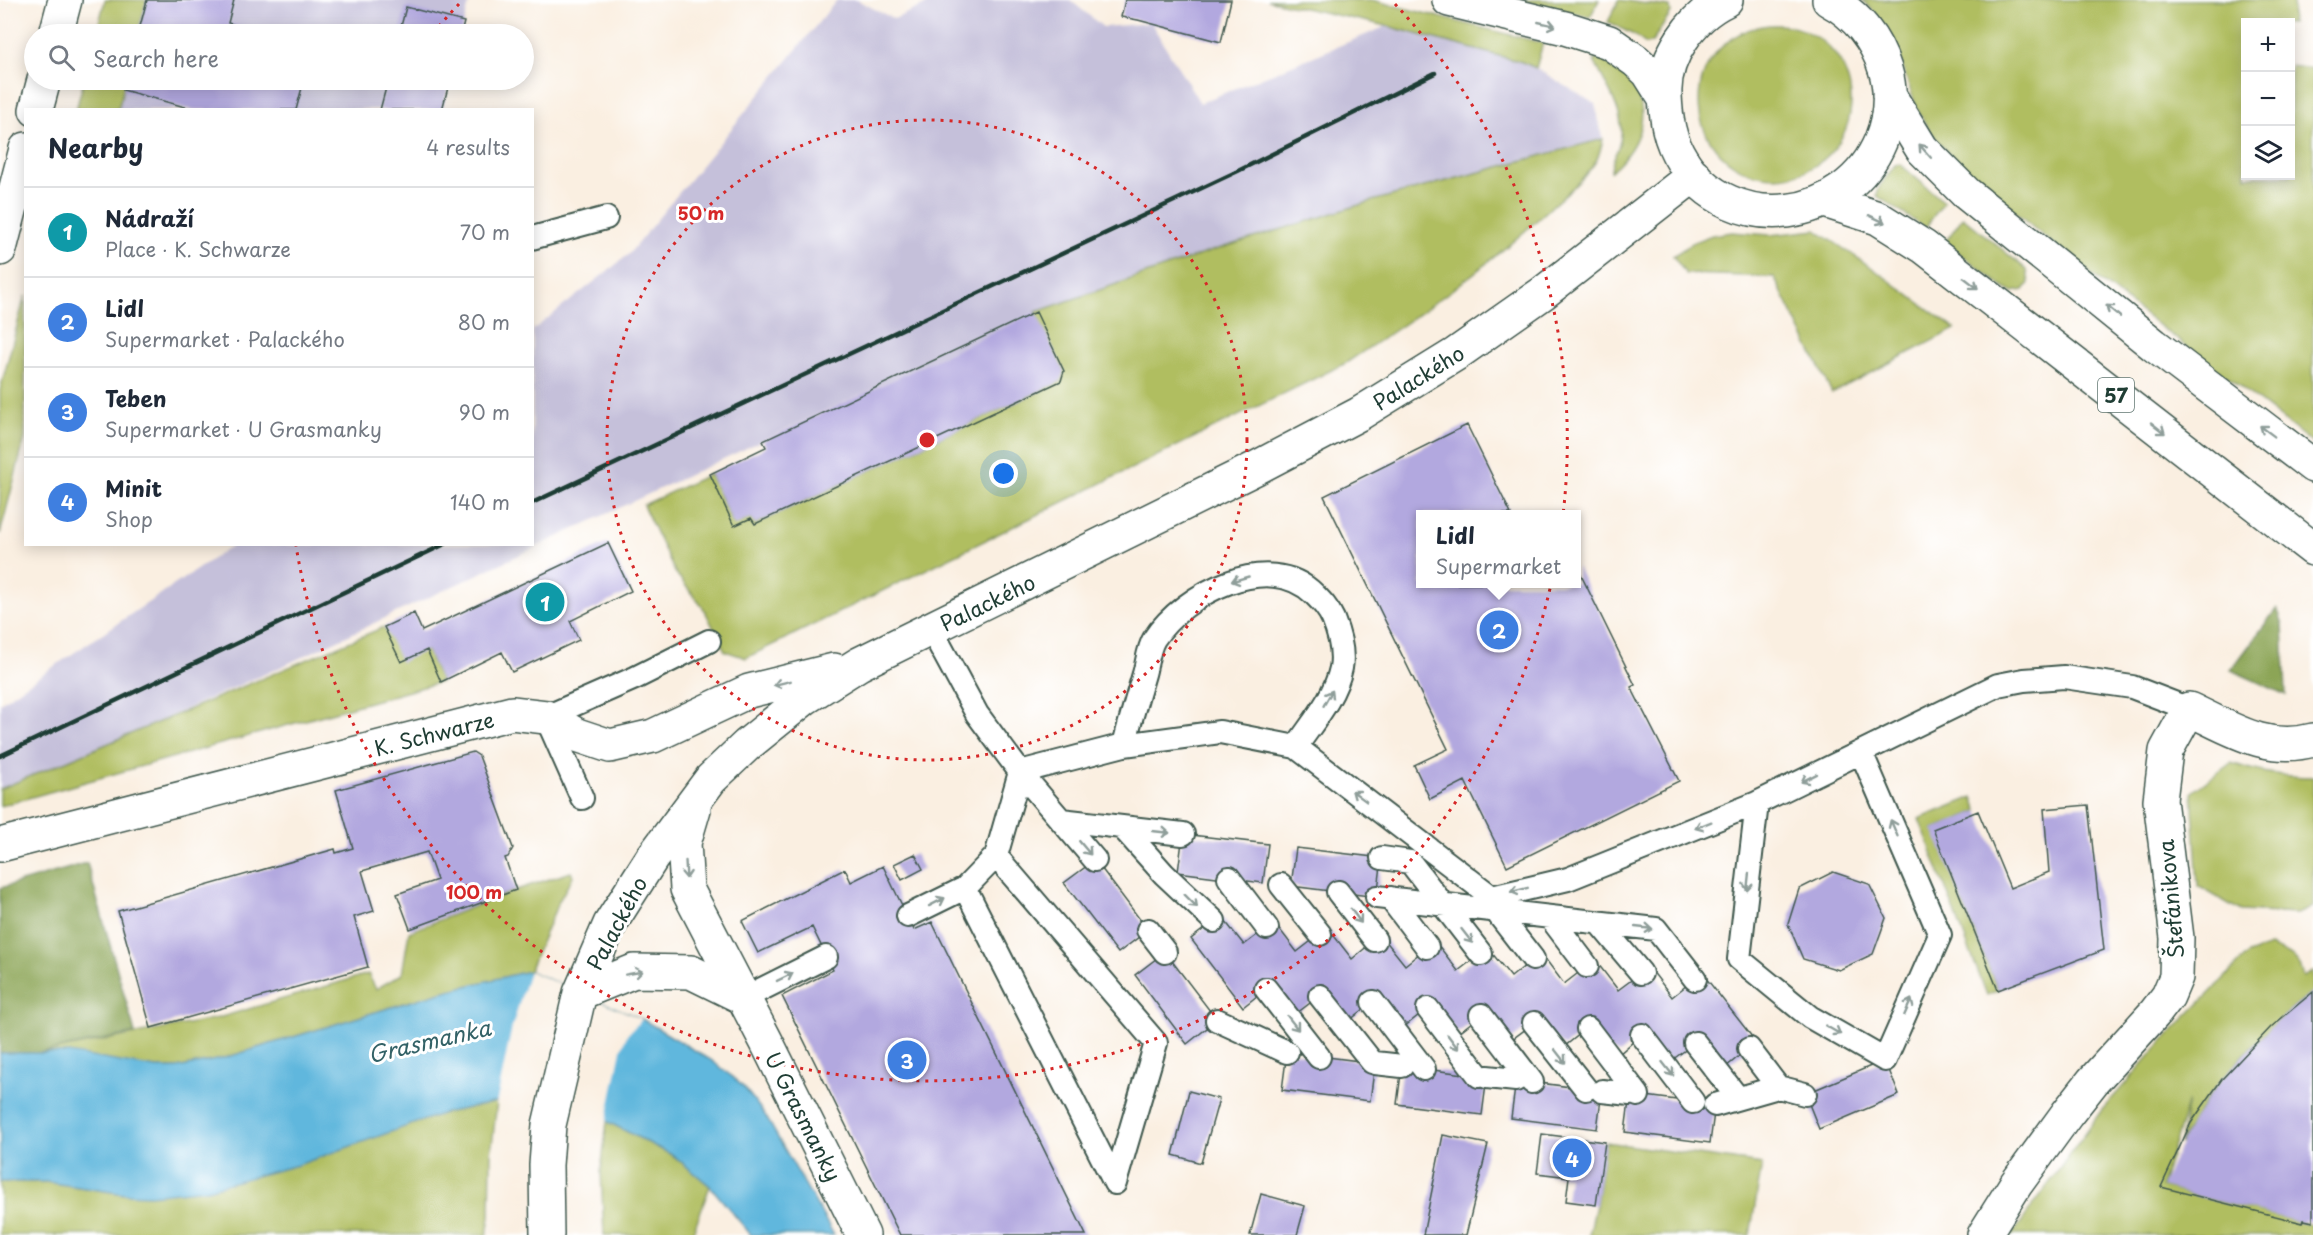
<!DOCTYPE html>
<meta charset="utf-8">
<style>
body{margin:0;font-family:"Playpen Sans",sans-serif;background:#f6f6f7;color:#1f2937}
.controls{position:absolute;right:18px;top:18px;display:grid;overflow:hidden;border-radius:0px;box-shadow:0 3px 15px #0003}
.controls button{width:54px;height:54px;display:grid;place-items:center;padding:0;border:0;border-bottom:2px solid #e0e1e3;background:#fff;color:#1f2937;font:30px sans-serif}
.you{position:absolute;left:1004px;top:474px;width:21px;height:21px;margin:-15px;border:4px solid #fff;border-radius:50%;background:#1a73e8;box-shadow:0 0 0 9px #1a73e833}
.badge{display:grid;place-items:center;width:39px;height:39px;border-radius:50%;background:#b5179e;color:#fff;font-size:20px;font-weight:700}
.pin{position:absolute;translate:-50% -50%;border:3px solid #fff;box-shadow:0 2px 6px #0006}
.popup{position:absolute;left:1416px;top:510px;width:165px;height:78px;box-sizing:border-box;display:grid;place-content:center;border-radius:0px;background:#fff;filter:drop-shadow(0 2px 4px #0005);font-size:20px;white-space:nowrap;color:#747a83}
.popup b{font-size:22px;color:#1f2937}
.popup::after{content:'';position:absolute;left:50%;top:100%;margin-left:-12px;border:12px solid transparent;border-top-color:#fff}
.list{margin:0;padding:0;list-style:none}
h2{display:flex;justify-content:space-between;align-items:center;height:78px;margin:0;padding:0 24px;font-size:26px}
h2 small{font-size:20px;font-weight:400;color:#747a83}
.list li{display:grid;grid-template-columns:39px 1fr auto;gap:18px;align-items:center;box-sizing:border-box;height:90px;padding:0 24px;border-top:2px solid #e0e1e3}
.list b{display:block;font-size:22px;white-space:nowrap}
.list p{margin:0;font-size:20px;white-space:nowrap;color:#747a83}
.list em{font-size:20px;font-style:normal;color:#747a83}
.icon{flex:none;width:33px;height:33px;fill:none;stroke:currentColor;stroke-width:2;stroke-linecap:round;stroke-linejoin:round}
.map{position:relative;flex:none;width:2313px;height:1235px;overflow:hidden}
.search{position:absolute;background:#fff;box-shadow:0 3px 15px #0003;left:24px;top:24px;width:510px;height:66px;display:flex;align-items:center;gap:15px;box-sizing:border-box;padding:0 21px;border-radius:33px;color:#747a83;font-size:22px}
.panel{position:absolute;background:#fff;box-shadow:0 3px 15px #0003;left:24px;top:108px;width:510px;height:438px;border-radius:0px}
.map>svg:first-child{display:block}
.industrial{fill:#c5c0da}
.green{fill:#b0be61;stroke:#687e4a;stroke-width:1.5}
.forest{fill:#8ca557;stroke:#567146;stroke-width:1.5}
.water{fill:#61b7dd;stroke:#407a88;stroke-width:1.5}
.pier{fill:#faefe1}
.building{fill:#b2a8df}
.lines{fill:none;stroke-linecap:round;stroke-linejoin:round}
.service-casing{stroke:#40584e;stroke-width:26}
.minor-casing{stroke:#40584e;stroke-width:36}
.primary-casing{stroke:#40584e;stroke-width:36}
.service{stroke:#fff;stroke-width:22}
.minor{stroke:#fff;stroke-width:33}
.primary{stroke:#fff;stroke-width:33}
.rail{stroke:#1f3d34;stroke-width:4.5}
.oneway{stroke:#8f9e9a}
.ring{fill:none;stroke:#d62828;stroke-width:3;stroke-dasharray:3 6}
.labels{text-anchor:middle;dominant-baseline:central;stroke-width:6;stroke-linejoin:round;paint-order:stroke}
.shield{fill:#fff;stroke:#627771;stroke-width:1.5}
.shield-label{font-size:20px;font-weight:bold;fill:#1f3d34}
.street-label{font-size:21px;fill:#1f3d34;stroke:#fff}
.water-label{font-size:22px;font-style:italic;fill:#336267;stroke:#fff}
.centre{fill:#d62828;stroke:#fff;stroke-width:3}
.ring-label{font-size:18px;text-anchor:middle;font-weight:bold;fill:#d62828;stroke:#fff;stroke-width:6;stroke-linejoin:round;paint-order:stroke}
</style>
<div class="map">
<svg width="2313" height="1235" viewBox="0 0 2313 1235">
<rect width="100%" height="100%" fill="#fff"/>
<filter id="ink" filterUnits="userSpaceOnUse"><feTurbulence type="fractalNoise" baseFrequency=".0167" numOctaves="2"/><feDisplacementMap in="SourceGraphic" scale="12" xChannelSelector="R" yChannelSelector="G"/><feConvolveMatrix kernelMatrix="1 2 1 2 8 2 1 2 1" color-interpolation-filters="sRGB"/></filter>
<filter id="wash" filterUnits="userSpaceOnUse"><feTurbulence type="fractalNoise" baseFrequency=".008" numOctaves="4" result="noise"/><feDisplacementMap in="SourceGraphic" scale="24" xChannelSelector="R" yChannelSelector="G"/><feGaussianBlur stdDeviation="1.35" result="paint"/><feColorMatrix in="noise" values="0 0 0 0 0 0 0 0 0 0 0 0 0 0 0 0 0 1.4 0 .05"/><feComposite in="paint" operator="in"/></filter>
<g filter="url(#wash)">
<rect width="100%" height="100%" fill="#faefe1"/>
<!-- industrial -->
<path class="industrial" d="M147 0H470L461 34H138Z
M837 0H857L894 19 936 0H1070L1103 27 1151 23 1200 103 1387 26 1522 62 1536 68 1595 104 1603 139 1372 201 1215 250 1036 312 285 665 0 792V703L233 545 532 544 533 330 628 255Z
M126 80H450L442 109 118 110Z"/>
<!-- green -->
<path class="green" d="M105 0H147L138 34H96Z
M1267 0H1372L1543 43 1536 68 1522 62 1387 26Z
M1518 0H1599L1590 17Z
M1619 0 1670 7 1671 13 1652 42 1646 44 1634 35 1608 22Z
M1862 0H2294L2291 24 2246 22V176H2290L2291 66 2313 69V444C2221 368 2121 302 2029 224 2004 203 1977 183 1954 159 1940 145 1927 129 1919 112 1898 67 1903 37 1862 0Z
M1699 101a76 76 0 1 1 152 0a76 76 0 1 1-152 0Z
M1597 58C1653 82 1655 133 1611 171 1611 160 1620 148 1621 135 1624 111 1604 82 1594 61Z
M84 80H126L118 109 76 110Z
M1603 139C1601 146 1600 154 1596 161 1584 180 1564 195 1548 210 1486 269 1417 316 1346 363L746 658 725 651 704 609 675 572 643 505 710 474 734 525 751 518 755 524 1061 381 1036 312 1215 250 1372 201Z
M1900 164 1944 202 1925 228 1877 196 1879 187 1895 165Z
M1963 217 2027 270 2029 283 2024 290 2012 292 2006 289 1945 242Z
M1816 230 1871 267 1955 329 1832 393 1774 277 1686 274 1673 256 1694 242 1712 235 1732 232 1770 235Z
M25 296V438L0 534V390Z
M384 627 427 650 441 682 0 806V789Z
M2231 763C2259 773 2284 777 2313 777V907L2297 914 2241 911 2198 886 2192 792Z
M1973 797 1978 811 1934 829 1998 990 1987 995 1919 819Z
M571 872 573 876 558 903 529 971 441 992 221 1059 177 1068H156L40 1053 218 1018 368 974 376 989 402 974 409 932 516 890Z
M2270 946C2291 955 2297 955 2303 977L2313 972V992C2260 1034 2211 1083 2180 1144L2188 1101 2161 1187 2313 1225V1235H2012L2101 1111 2162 1042 2248 954Z
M497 1102 491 1154 490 1217 487 1235H0V1182H46L125 1194 443 1113Z
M607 1121 674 1156 710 1186 692 1235H604L601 1172Z
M1605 1142 1762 1164 1750 1235H1589L1596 1205Z"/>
<!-- forest -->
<path class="forest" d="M2277 608 2283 624 2286 695 2231 670Z
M87 863 135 1033 40 1053H0V888Z"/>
<!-- water -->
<path class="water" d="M529 971 642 1019 711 1060 735 1079 747 1091 765 1115 834 1235H751L710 1186 674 1156 583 1109 559 1102H497L444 1113 298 1165 207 1189 150 1195 125 1194 46 1182H0V1053H68L156 1068H177L221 1059 441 992Z"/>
<!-- pier -->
<path class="pier" d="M529 971 642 1019 627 1035 621 1050 606 1124 581 1112 559 1105H496L512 1027Z"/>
<g id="blocks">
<!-- building -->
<path class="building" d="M147 0H234L228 23 268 34H138Z
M1125 0H1231L1221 42 1138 20 1121 17Z
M406 7 464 22 461 34H399Z
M126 80H304L296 110H196L123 90Z
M388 80H450L442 110H380Z
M1036 312 1064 371 1061 381 755 524 751 518 734 526 710 474 766 447 763 441Z
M1467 425 1511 514H1421V584H1577V567L1635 685 1631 687 1679 781 1507 866 1465 781 1430 799 1414 765 1448 749 1324 496Z
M608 543 631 591 570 621 579 640 512 672 502 652 441 682 427 650 401 662 384 627 414 613 422 631Z
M473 752 479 756 513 848 508 857 505 858 516 890 410 929 397 894 437 880 427 852 362 871 374 911 354 917 368 967 151 1028 118 911 335 849 336 853 353 848 336 790Z
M2088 805 2104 950 1998 990 1933 829 1978 811 2010 888 2049 872 2044 809Z
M1183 834 1268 844 1263 883 1178 872Z
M1296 848 1382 858 1377 897 1291 886Z
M915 854 923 869 902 880 894 864Z
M1095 860 1148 930 1118 953 1064 883Z
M883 866 914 930 932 922 1086 1235H900L782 996 833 970 812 927 758 953 742 921 845 869 851 882Z
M1833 872 1869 884 1886 918 1873 954 1839 970 1803 959 1788 924 1799 889Z
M1221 916 1244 945 1274 922 1297 952 1328 928 1352 959 1381 935 1405 965 1435 941 1458 971 1488 948 1511 977 1541 953 1564 984 1595 960 1618 990 1649 967 1672 997 1702 973 1756 1042 1726 1067 1695 1043 1672 1060 1633 1042 1619 1054 1580 1034 1565 1046 1534 1023 1511 1040 1481 1015 1458 1033 1434 1003 1404 1027 1373 1002 1350 1020 1327 990 1297 1013 1266 989 1243 1007 1191 939Z
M1165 952 1217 1020 1187 1044 1135 975Z
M2313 992V1222L2304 1220 2303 1223 2161 1187 2191 1123 2222 1079 2271 1027Z
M1287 1052 1375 1063 1370 1101 1282 1090Z
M1885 1060 1899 1095 1819 1129 1805 1094Z
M1402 1066 1487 1077 1482 1115 1397 1104Z
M1516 1080 1602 1091 1597 1129 1511 1118Z
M1189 1091 1219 1099 1201 1163 1173 1155Z
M1630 1094 1715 1105 1710 1143 1625 1132Z
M1542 1134 1605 1142 1596 1205 1566 1201 1569 1177 1537 1173Z
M1443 1135 1488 1144 1466 1235H1423Z
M1261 1194 1305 1206 1297 1235H1250Z"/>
</g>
</g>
<g filter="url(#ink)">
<use href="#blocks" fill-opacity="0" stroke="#40584e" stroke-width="1.5"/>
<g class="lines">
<defs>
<path id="service" d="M532 238 606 218
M931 629 977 714 1020 772 1095 860
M1124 745C1130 721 1137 698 1144 674 1147 664 1148 649 1154 639 1183 594 1269 549 1314 594 1322 602 1328 608 1333 619 1339 634 1344 652 1341 668 1335 697 1312 723 1296 747
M1020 772 1124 745 1220 732 1296 747 1492 897 1568 879 1757 803 1998 685 2024 680 2064 677 2132 687 2189 709
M582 798 546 717 635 678 709 641
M1757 803 1739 959 1810 1017 1885 1060 1940 935 1861 752
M1061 820 1183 834
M1122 827 1164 874 1214 921
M996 856 1156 1043 1115 1183 965 888 996 856 1020 772
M1382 858 1410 862 1481 954
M1229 878 1267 928
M1281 885 1320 934
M1338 892 1375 940
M1377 897 1656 929 1695 979
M1390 898 1427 947
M1495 910 1533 959
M908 916 965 888
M1550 917 1587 966
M1599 923 1641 973
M1148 930 1165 952
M1266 989 1319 1057
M1320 996 1372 1062
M744 998 826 957
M1373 1002 1424 1069
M1428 1009 1479 1076
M1481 1015 1532 1082
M1217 1020 1287 1052
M1534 1023 1586 1089
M1588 1029 1638 1095
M1642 1035 1693 1102
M1695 1043 1738 1098
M1749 1049 1778 1087
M1375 1063 1402 1066
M1487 1077 1516 1080
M1602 1091 1630 1094
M1715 1105 1778 1087 1805 1094"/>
<path id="minor" d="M56 34 65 0
M36 110 44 80
M0 249 26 149
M694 809 684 843 687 889 766 1041 863 1235
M0 845 512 713 546 717 577 735 610 746 653 736 749 691 834 670
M580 993 634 971 691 972 744 998
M547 1235 546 1165 549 1125 580 993 610 924 652 858 711 779 747 745 805 698 859 664 1256 468 1359 414 1456 354 1543 293 1694 175
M1984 1235 2016 1184 2067 1114 2093 1081 2155 1013 2168 996 2176 977 2177 938 2160 800 2166 751 2189 709C2230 728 2266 753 2313 740"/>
<path id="primary" d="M1449 0 1565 28 1609 42 1636 61 1648 72 1665 99
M1726 0C1692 16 1663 57 1665 95 1666 119 1669 140 1682 160 1731 239 1847 223 1881 140 1890 117 1892 92 1885 69 1876 39 1856 14 1829 0
M1889 95 1922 149 1966 193 2154 345 2313 466
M1825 201 1878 218 1924 247 2313 549"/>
</defs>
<!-- service casing -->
<use href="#service" class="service-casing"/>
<!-- minor casing -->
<use href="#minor" class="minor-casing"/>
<!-- primary casing -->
<use href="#primary" class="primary-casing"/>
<!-- service -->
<use href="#service" class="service"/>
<!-- minor -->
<use href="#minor" class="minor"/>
<!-- primary -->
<use href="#primary" class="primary"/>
<!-- rail -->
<path class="rail" d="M532 503 1238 171 1435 73
M0 756 445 544"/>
</g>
<!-- one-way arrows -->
<defs><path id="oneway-shaft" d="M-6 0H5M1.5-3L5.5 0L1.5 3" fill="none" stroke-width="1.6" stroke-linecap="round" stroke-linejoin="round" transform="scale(1.5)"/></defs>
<g class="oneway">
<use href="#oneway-shaft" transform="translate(1547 24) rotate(13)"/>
<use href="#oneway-shaft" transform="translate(1925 151) rotate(-131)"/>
<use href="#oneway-shaft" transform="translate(1877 219) rotate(25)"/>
<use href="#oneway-shaft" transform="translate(1971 283) rotate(38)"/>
<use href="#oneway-shaft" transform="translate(2113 311) rotate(-141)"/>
<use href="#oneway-shaft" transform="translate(2158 428) rotate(38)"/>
<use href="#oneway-shaft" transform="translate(2267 431) rotate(-143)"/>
<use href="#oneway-shaft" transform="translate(1240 579) rotate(164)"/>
<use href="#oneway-shaft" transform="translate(782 683) rotate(166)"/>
<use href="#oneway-shaft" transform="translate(1328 698) rotate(-60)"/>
<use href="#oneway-shaft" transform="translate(1809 778) rotate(153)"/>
<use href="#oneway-shaft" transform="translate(1359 796) rotate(-143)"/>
<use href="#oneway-shaft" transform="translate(1703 825) rotate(158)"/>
<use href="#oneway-shaft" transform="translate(1894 828) rotate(-113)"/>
<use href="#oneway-shaft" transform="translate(1161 832) rotate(6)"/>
<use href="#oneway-shaft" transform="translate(1085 848) rotate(50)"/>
<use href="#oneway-shaft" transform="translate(686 870) rotate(87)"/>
<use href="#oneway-shaft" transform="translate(1748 882) rotate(96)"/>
<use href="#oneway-shaft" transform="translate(1519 890) rotate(166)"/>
<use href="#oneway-shaft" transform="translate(1191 901) rotate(45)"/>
<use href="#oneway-shaft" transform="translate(937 902) rotate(-27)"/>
<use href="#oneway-shaft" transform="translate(1356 916) rotate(54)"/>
<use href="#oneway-shaft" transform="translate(1644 928) rotate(6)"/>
<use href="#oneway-shaft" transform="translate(1467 936) rotate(52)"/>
<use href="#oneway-shaft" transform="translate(634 973) rotate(-10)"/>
<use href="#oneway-shaft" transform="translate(785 977) rotate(-26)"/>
<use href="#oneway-shaft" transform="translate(1908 1007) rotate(-66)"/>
<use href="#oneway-shaft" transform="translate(1293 1023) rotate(52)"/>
<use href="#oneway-shaft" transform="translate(1833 1030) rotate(30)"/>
<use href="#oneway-shaft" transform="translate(1453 1042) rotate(53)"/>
<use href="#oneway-shaft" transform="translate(1560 1056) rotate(52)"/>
<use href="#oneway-shaft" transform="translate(1668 1069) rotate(52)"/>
</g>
</g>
<!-- distance rings -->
<g class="ring">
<circle cx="927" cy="440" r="320"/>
<path d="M433 33A640 640 0 0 1 459 4M1395 4A640 640 0 1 1 296 546"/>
</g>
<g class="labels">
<!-- shield labels -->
<rect class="shield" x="2098" y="378" width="36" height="34" rx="4.5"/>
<g class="shield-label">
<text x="2116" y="395">57</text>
</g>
<!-- street labels -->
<g class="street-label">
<text transform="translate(1418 377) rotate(-32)">Palackého</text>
<text transform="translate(987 602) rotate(-26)">Palackého</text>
<text transform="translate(434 733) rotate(-14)">K. Schwarze</text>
<text transform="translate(2170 899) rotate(-95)">Štefánikova</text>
<text transform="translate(616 923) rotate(-62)">Palackého</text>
<text transform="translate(804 1116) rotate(63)">U Grasmanky</text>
</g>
<!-- water labels -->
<g class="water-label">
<text transform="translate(429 1040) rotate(-13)">Grasmanka</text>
</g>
</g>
<circle cx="927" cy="440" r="9" class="centre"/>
<g class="ring-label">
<text x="701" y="220">50 m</text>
<text x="474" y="899">100 m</text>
</g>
</svg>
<div class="controls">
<button>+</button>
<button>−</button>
<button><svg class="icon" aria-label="layers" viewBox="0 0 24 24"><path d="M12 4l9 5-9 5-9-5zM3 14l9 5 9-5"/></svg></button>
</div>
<div class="you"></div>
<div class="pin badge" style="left:545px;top:602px;background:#0f9aa8">1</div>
<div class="pin badge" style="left:1499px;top:630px;background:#3f7fe0">2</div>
<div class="popup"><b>Lidl</b>Supermarket</div>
<div class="pin badge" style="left:907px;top:1060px;background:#3f7fe0">3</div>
<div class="pin badge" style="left:1572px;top:1158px;background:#3f7fe0">4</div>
<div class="search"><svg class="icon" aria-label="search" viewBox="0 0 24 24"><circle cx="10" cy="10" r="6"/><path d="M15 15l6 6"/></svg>Search here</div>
<section class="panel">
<h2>Nearby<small>4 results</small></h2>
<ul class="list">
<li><span class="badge" style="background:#0f9aa8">1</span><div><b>Nádraží</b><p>Place · K. Schwarze</p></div><em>70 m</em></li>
<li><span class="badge" style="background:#3f7fe0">2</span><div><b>Lidl</b><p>Supermarket · Palackého</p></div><em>80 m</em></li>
<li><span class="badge" style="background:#3f7fe0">3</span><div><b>Teben</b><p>Supermarket · U Grasmanky</p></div><em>90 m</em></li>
<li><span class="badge" style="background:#3f7fe0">4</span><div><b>Minit</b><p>Shop</p></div><em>140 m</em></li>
</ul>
</section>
</div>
